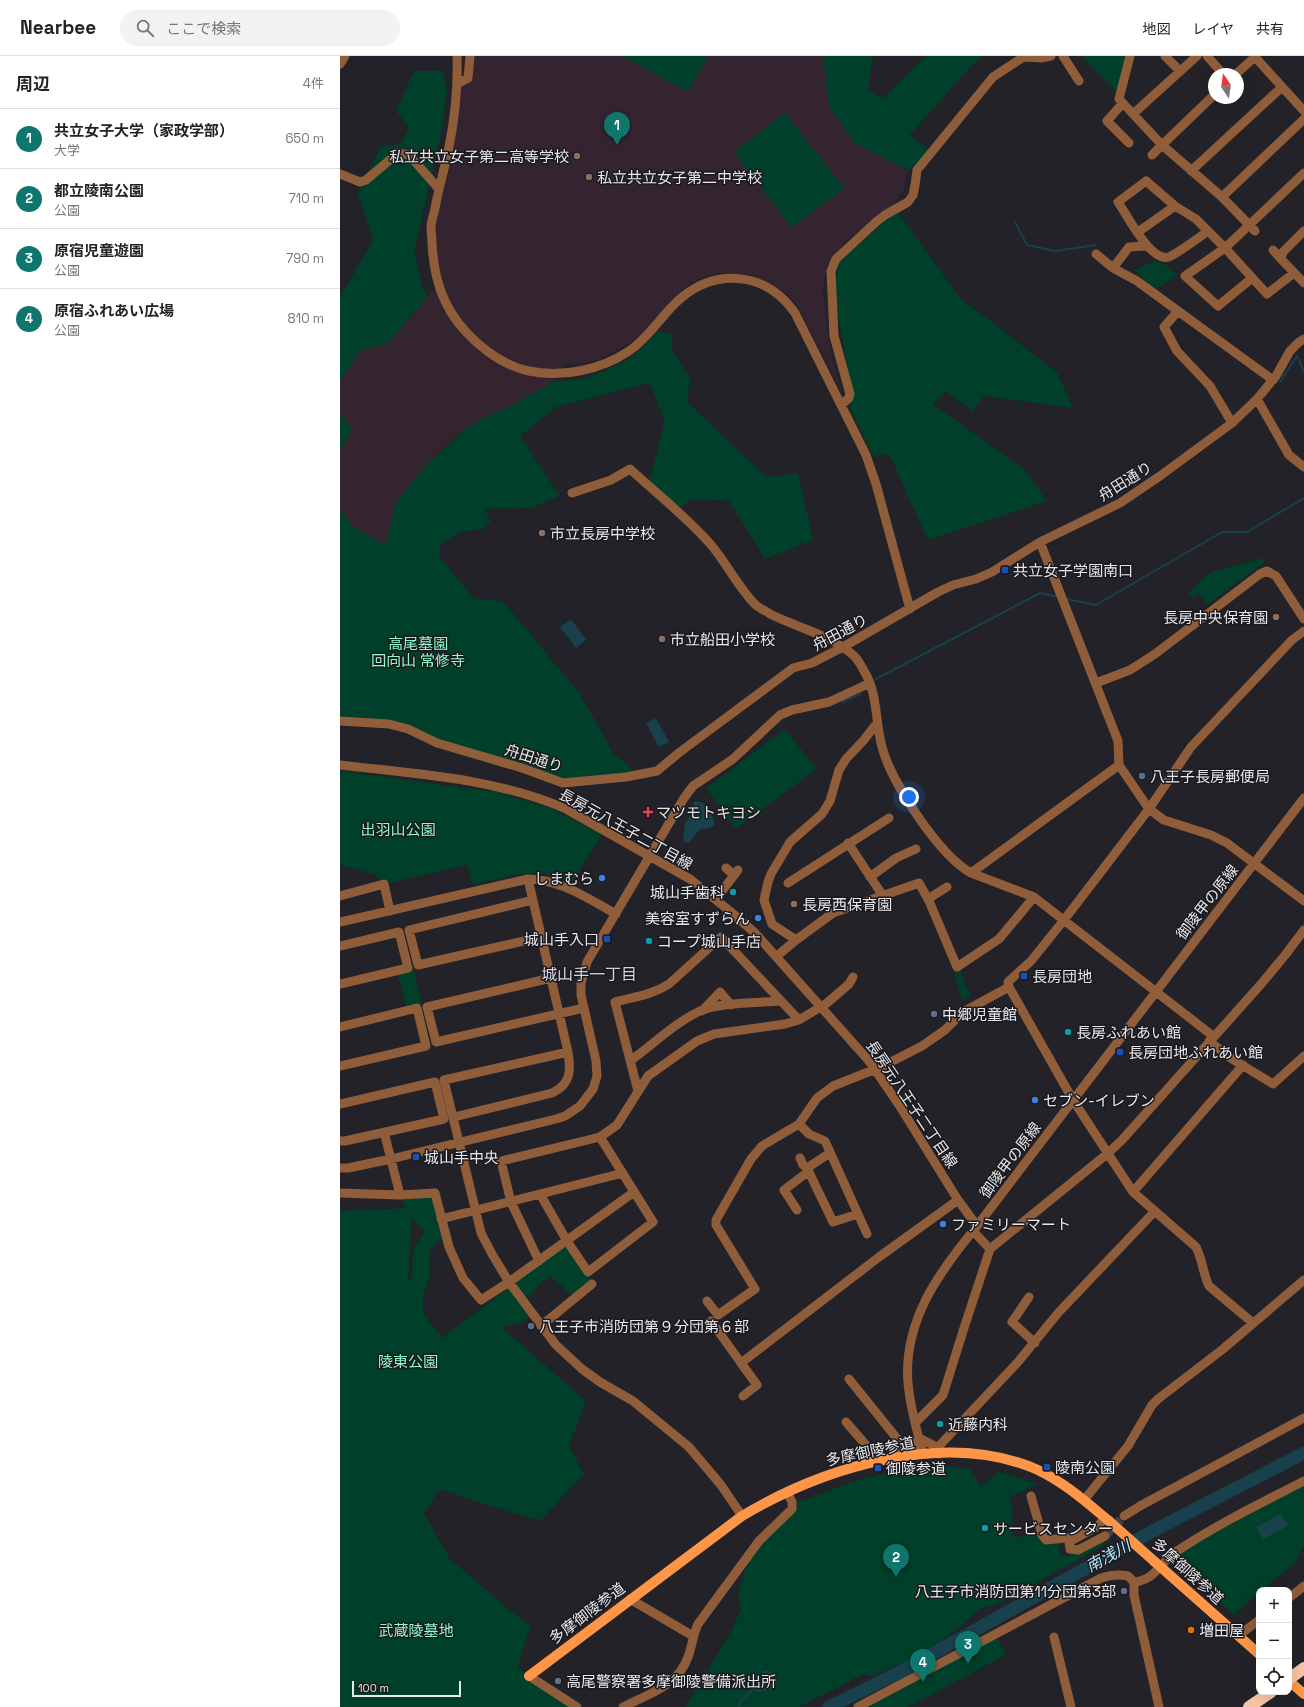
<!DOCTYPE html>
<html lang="ja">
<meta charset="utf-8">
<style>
body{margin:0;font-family:"Space Grotesk","Noto Sans JP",sans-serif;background:#f2f2f2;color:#222}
.controls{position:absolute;right:12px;bottom:12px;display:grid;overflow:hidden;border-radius:8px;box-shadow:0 4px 16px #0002}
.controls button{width:36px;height:36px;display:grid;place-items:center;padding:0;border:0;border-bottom:1px solid #e0e0e0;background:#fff;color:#222;font:20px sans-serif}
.compass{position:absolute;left:868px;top:12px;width:36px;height:36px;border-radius:50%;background:#fff;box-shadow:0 4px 16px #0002;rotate:347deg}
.scale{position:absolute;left:12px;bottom:10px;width:109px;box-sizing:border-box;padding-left:4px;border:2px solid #e8e8ec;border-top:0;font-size:11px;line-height:14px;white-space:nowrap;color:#e8e8ec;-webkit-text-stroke:3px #19191e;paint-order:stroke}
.you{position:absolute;left:569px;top:741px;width:14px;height:14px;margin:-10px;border:3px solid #fff;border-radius:50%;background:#1a73e8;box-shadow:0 0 0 6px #1a73e833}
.badge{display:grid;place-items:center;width:26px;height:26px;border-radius:50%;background:#0f766e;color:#fff;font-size:13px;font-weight:700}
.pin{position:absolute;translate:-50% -33px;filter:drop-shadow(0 1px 2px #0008)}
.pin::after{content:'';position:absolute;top:21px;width:14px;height:12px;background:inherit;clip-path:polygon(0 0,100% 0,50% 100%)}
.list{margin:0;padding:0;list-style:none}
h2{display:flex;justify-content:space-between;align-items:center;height:52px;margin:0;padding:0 16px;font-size:17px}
h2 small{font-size:13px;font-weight:400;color:#767676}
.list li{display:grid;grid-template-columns:26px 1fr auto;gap:12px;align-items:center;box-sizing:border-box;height:60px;padding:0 16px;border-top:1px solid #e0e0e0}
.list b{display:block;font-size:15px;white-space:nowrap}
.list p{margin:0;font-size:13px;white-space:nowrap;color:#767676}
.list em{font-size:13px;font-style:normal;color:#767676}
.icon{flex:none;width:22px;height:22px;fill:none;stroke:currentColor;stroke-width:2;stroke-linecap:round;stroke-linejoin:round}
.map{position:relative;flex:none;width:964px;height:1651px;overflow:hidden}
header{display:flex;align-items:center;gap:24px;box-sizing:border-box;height:56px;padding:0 20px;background:#fff;border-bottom:1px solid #e0e0e0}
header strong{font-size:19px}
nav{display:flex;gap:22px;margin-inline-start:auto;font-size:14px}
.search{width:280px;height:36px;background:#f2f2f2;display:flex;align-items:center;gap:10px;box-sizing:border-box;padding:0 14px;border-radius:22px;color:#767676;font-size:15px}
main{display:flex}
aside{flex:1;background:#fff}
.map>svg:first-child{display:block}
.education{fill:#34242f}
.green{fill:#003f29;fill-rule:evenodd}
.water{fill:#19404d}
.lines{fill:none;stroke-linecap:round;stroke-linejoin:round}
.stream{stroke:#19404d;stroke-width:2}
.river{stroke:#19404d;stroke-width:13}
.minor-tunnel{stroke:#404045;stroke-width:9;stroke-dasharray:9 4.5;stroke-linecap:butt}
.minor{stroke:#905d3b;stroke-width:9}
.major{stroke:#ff9647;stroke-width:10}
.highway{stroke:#f8c5a4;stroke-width:12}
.major-bridge{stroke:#ff9647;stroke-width:10}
.education-dot{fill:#8d6e63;stroke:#19191e;stroke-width:1.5}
.transit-dot{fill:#1a4fb4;stroke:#19191e;stroke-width:1.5}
.service-dot{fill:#5c6f8a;stroke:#19191e;stroke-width:1.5}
.health-dot{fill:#e0444e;stroke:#19191e;stroke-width:1.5}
.shop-dot{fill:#3f7fe0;stroke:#19191e;stroke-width:1.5}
.culture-dot{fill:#0f9aa8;stroke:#19191e;stroke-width:1.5}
.food-dot{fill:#e8710a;stroke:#19191e;stroke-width:1.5}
.labels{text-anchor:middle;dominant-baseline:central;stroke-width:3;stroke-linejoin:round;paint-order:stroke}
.poi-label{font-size:15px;fill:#e8e8ec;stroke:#19191e;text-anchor:start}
.street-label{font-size:15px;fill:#e8e8ec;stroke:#19191e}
.park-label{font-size:15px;fill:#8efac8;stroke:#19191e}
.neighbourhood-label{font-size:16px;fill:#d5d5dd;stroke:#19191e}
.water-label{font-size:16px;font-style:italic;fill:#b0e5fa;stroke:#19191e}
</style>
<header>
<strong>Nearbee</strong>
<div class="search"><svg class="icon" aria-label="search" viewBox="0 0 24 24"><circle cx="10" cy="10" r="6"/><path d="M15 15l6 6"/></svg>ここで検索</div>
<nav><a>地図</a><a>レイヤ</a><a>共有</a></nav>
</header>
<main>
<aside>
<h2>周辺<small>4件</small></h2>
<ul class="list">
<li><span class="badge">1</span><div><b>共立女子大学（家政学部）</b><p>大学</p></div><em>650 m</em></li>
<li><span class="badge">2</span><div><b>都立陵南公園</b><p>公園</p></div><em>710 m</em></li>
<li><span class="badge">3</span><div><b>原宿児童遊園</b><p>公園</p></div><em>790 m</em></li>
<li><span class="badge">4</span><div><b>原宿ふれあい広場</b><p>公園</p></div><em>810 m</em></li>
</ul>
</aside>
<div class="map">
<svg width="964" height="1651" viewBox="0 0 964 1651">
<rect width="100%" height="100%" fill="#222228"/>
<!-- education -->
<path class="education" d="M133 0H483L489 50 514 86 568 115 563 135 553 149 506 185 487 209 483 234 488 280 494 311 504 340 460 255 448 239 429 226 407 218 381 217 368 220 357 224 345 231 333 242 308 272 293 285 261 303 244 307 223 309 213 326 178 346 140 364 125 373 108 387 88 407 55 448 46 491 14 471 0 454V395L12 374 0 357V326L21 294 48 287 97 230 94 180 114 89 121 32 126 29 131 20Z"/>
<!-- green -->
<path class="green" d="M282 0H368L348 36Z
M483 0H533L528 34 543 42 587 0H643L633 8 569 80 592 95 568 115 514 86 489 50Z
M745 0H787L778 37 743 2Z
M74 15H103L107 36 101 78 74 196 83 233 88 240 48 287 21 294 0 326V241L33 184 18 137 41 90 60 89 69 72 56 55Z
M445 57 504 132 452 172 394 96Z
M557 155 620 242 717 316 733 352 644 340 633 355 606 336 593 348 685 414 707 445 588 484 549 398 533 400 509 349 512 340 494 235 499 206Z
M814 205 826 209 838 219 815 233 794 214Z
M318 275 331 278 333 296 350 321 347 346 426 421 458 417 473 484 425 503 389 445 352 443 333 456 307 434 325 364 309 327 216 351 180 380 220 440 190 452 144 453 151 465 144 473 121 476 101 488 99 501 135 543 163 545 240 638 274 698 286 707 299 719 223 727 68 673 0 665V454L14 471 46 490 55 448 88 407 125 373 140 364 178 346 213 326 242 323 264 315 285 305 302 292Z
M0 357 12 374 0 395Z
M923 502 925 506 867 549 858 537 852 542 848 537 871 516Z
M445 673 477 713 396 773 366 732Z
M0 715 157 736 209 752 248 771 262 779 232 826C197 809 168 821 133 829L127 809 44 828 35 818 0 809Z
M73 911 82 951 67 955 57 915Z
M621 914 625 929 631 939 622 945 614 918Z
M95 1137 107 1182 97 1185 89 1197V1223L83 1241V1256L102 1282 169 1232 190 1261 181 1267 161 1271 246 1345 229 1390 244 1418 200 1465 141 1447 100 1433 84 1457 110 1503 190 1571 178 1611 230 1651H0V1155L67 1152 60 1139ZM72 1162 85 1175 73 1194 72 1221 68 1226Z
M227 1185 248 1216 252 1228 235 1242 210 1220 202 1226 187 1243 173 1223Z
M603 1410 629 1412 640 1430 659 1416 686 1424 698 1429 669 1441 672 1450V1481L700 1479 720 1485 718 1493 722 1499H729L762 1485 766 1488 656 1549 643 1552 633 1558 626 1567 589 1593C584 1600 573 1605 565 1608 561 1610 557 1609 553 1611 543 1614 534 1623 523 1618L459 1651H346L392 1574 401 1553 398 1537 409 1504 422 1487 459 1450 456 1447 518 1424 548 1417Z
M964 1430V1490L955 1507 923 1534H919V1537L894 1559 832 1504 861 1484Z
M655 1583H658L666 1599 598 1635 590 1617Z
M589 1617 598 1636 567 1651H532L531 1649Z"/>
<!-- water -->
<path class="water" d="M231 563 246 584 236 592 220 571Z
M316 662 329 686 319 691 306 667Z
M355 745 364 747 372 760 375 768 373 771 359 774 349 787 345 786 343 784 345 768 354 753 353 747Z
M941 1458 948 1470 923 1483 916 1471Z
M425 1614 432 1617 433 1624 437 1628 431 1634 428 1633 419 1636 416 1635V1633L414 1632 418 1625 423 1624 422 1616Z"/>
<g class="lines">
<!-- stream -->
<path class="stream" d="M675 166 687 189 715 195 756 189
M940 326 957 300 964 316
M726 543 756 549 882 476H907L964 442
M536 623 700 537 719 541
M502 646 521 638
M399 1651 400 1646 414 1632"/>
<!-- river -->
<path class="river" d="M489 1651 558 1617 811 1476 964 1397"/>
<!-- minor-tunnel -->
<path class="minor-tunnel" d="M765 1480 784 1460"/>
<!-- minor -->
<path class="minor" d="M117 0C118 30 115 61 109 91 105 110 100 128 96 147 95 155 92 162 91 170 91 176 92 181 92 187 94 222 102 250 126 276 143 294 165 310 189 315 221 322 261 314 289 295 310 281 322 258 341 242 378 211 427 217 455 257L526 399 536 428 570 553
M723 0 739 25
M790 0 779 43 822 89 812 99
M825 0 840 15
M867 0 883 18
M914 0 964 55
M685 1 701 2 711 0
M0 8 5 0
M896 18 915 1
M117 28 128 22 130 0
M874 39 822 89 882 141 915 175
M783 47 767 65 789 87
M793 58 857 0
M851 115 942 31
M0 118 20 126 26 124 58 97 69 99 99 133
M882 141 964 63
M868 175C858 182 838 197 829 201 811 207 787 159 778 146L806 125 835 150 856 163 885 192 845 220 878 250 911 223
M964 175 943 196 941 203 964 227
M798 176 835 150
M806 190 789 191 773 212 797 225 838 255
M933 194 941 203
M756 198 773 212
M954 217 927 238 885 192 964 117
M917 343 949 399 964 411
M502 348 509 342 510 338 494 280 491 215 496 203 536 166 545 159 568 146 573 139 575 129 577 114 653 21 685 0
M892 367 870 330 837 295 824 271 838 255 933 324
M232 437 271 424 290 413C317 438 348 462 372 490 385 506 394 523 407 539 410 543 413 547 417 550 421 553 426 555 430 558 456 571 490 579 512 598 517 602 521 609 524 615 538 637 535 666 542 691 551 726 599 799 631 817L694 841 873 980
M700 486 778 685 779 709 809 753 824 764 871 779 887 787 964 845
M756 627 790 614 815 598 920 518 927 515 936 520 964 563
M0 665 49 668 68 673 97 687 182 712 223 727 286 721 317 715 340 696 453 612 472 607 503 591 598 536 613 529 636 523 652 516 700 486 780 447 820 420 892 367 917 343 936 320 950 295 959 286 964 283
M0 709C76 718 155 722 226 753L350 823 391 856 415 877 529 1005 559 1049 618 1144 637 1170
M508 787 543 840
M386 812 394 819
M631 817 779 709
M530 821 556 802 576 793
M448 827 549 762
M0 840 44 828 50 855
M376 843 398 814
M588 843 607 831
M193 844 69 874 78 909 201 881
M0 866 188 823C222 824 247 842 276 858
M456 884 432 868 424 844 428 826 431 818 450 786 482 758 490 745 499 714 506 703 523 685 537 667
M0 890 59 876 68 912 0 928
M437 900 456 884 493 857 579 827 589 845 617 911 659 883 694 841
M211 922 87 951 96 986 244 952
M362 955 380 936 391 949
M0 971 77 952 86 990 0 1010
M869 985 892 1003 933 1028 964 1000
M228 996 104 1024 141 1177 152 1198 169 1226 216 1289 242 1313 260 1326 293 1345 349 1391 381 1429 402 1460
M290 1005C312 989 336 966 360 955 381 946 417 947 440 945
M298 1035 275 946C294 941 312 939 329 928L381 881 459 964
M0 1048 95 1026 104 1063 5 1085H0
M114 1061 212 1037C231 1028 231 1015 228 996L188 823
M459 1068 469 1078 485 1085 527 1178
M44 1076 60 1139
M490 1097 467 1112 493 1166 518 1158
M460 1102 463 1109 467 1112
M0 1112H8L51 1103 216 1063 225 1060 240 1050 253 1033 257 1020 256 1005 241 939V927L247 906 344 742 353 730 393 703 440 659 452 654 489 646 530 627
M793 1136 903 1009
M0 1137 60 1139 95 1137 109 1191 123 1222 141 1244 169 1226 294 1136
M200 1138 227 1185 248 1216 313 1166 260 1081
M457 1154 444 1134 469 1115
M101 1163 283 1117
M633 1175 650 1193
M199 1205 171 1146 161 1105 260 1081 277 1069 308 1020 357 985 374 978 445 968 459 964 487 947 509 928 513 921
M689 1241 672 1266 695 1287
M367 1245 378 1259 415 1233 376 1169V1164L411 1103 422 1090 459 1068 477 1042 493 1030 541 1011 582 990 605 974 623 956 669 931
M371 1265 401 1307
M913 1267 869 1230C863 1218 863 1205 856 1191L793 1136 733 1044 669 931 668 926 691 905 724 864 809 753 851 691 952 584 964 575
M201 1270 252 1228
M509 1323 559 1385 561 1401 574 1390 579 1382 599 1392
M403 1340 417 1329 401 1307 539 1201 618 1144
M506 1366 532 1396 534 1406
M575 1367 603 1339 624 1272 650 1193 767 1098 782 1084 922 927 946 898 964 874
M583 1398C577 1375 570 1351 568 1327 563 1265 599 1216 637 1170L964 742
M599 1398V1392L600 1389 678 1306 719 1256 815 1155
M691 1440 702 1479 706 1484 736 1481
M744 1444 788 1390 812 1349 818 1343 883 1293 964 1224
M784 1460 800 1450 964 1362
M765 1480 738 1494 730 1493 729 1486 758 1470 765 1462
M794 1526V1539L819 1651
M949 1542 964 1530
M290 1543 353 1580
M898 1580 919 1564
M714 1581 731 1651
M189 1620 237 1651
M283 1651C308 1638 338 1630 348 1601 352 1590 353 1579 358 1568L419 1485 452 1453V1446L447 1436
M518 1651 761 1522C770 1519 778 1518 788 1520L794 1526C816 1524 819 1507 837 1495 878 1468 921 1447 964 1425"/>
<!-- major -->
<path class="major" d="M815 1506 919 1598
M189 1620 402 1460C484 1411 606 1373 698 1414 725 1427 746 1446 769 1465
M949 1625 964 1638"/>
<!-- highway -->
<path class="highway" d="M949 1623 964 1612
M909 1651 931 1636"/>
<!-- major-bridge -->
<path class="major-bridge" d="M769 1465 815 1506"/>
</g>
<!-- markers -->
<g class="education-dot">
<circle cx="237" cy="100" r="4"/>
<circle cx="249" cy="121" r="4"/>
<circle cx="202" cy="477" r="4"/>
<circle cx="936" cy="561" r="4"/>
<circle cx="322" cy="583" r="4"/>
<circle cx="454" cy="848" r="4"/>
</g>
<g class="transit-dot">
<rect x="661" y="510" width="8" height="8" rx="2"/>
<rect x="263" y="879" width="8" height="8" rx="2"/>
<rect x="680" y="916" width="8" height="8" rx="2"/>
<rect x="776" y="992" width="8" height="8" rx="2"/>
<rect x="72" y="1097" width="8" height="8" rx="2"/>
<rect x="703" y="1407" width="8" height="8" rx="2"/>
<rect x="534" y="1408" width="8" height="8" rx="2"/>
</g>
<g class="service-dot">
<circle cx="802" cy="720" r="4"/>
<circle cx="594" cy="958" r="4"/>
<circle cx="191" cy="1270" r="4"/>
<circle cx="784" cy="1535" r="4"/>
<circle cx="218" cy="1625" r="4"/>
</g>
<path class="health-dot" d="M306 750h4v4h4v4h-4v4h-4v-4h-4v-4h4z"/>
<g class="shop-dot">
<circle cx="262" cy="822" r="4"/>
<circle cx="418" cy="862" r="4"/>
<circle cx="695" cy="1044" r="4"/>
<circle cx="603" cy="1168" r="4"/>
</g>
<g class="culture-dot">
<circle cx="393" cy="836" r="4"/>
<circle cx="309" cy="885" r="4"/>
<circle cx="728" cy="976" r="4"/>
<circle cx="600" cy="1368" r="4"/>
<circle cx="645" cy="1472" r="4"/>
</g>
<circle class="food-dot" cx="851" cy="1574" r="4"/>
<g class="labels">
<!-- poi labels -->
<g class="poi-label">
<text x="229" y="100" text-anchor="end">私立共立女子第二高等学校</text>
<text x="257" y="121">私立共立女子第二中学校</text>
<text x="210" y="477">市立長房中学校</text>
<text x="673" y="514">共立女子学園南口</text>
<text x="928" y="561" text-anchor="end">長房中央保育園</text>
<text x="330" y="583">市立船田小学校</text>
<text x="810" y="720">八王子長房郵便局</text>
<text x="316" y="756">マツモトキヨシ</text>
<text x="254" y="822" text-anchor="end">しまむら</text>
<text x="385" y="836" text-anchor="end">城山手歯科</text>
<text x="462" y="848">長房西保育園</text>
<text x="410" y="862" text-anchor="end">美容室すずらん</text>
<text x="259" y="883" text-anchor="end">城山手入口</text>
<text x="317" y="885">コープ城山手店</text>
<text x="692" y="920">長房団地</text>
<text x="602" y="958">中郷児童館</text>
<text x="736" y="976">長房ふれあい館</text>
<text x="788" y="996">長房団地ふれあい館</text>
<text x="703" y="1044">セブン-イレブン</text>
<text x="84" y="1101">城山手中央</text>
<text x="611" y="1168">ファミリーマート</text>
<text x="199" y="1270">八王子市消防団第９分団第６部</text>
<text x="608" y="1368">近藤内科</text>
<text x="715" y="1411">陵南公園</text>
<text x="546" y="1412">御陵参道</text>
<text x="653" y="1472">サービスセンター</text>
<text x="776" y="1535" text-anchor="end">八王子市消防団第11分団第3部</text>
<text x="859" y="1574">増田屋</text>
<text x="226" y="1625">高尾警察署多摩御陵警備派出所</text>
</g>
<!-- street labels -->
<g class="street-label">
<text transform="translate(785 425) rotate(-32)">舟田通り</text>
<text transform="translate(500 576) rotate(-28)">舟田通り</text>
<text transform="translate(194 702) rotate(18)">舟田通り</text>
<text transform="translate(286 773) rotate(29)">長房元八王子二丁目線</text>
<text transform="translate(867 846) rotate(-52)">御陵甲の原線</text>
<text transform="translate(572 1048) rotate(56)">長房元八王子二丁目線</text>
<text transform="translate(670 1104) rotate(-53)">御陵甲の原線</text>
<text transform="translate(530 1395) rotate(-12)">多摩御陵参道</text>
<text transform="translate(848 1515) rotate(42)">多摩御陵参道</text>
<text transform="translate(247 1557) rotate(-37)">多摩御陵参道</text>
</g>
<!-- park labels -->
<g class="park-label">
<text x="78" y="587">高尾墓園<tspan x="78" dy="17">回向山 常修寺</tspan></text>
<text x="58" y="773">出羽山公園</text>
<text x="68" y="1305">陵東公園</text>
<text x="76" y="1574">武蔵陵墓地</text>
</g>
<!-- neighbourhood labels -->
<g class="neighbourhood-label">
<text x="249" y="918">城山手一丁目</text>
</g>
<!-- water labels -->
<g class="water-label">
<text transform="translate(768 1500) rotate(-29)">南浅川</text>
</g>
</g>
</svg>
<div class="controls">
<button>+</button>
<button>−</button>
<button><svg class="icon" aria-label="locate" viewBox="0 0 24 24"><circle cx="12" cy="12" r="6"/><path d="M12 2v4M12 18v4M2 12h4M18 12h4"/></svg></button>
</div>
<svg class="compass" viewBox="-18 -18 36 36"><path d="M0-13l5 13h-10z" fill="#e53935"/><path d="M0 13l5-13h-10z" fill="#767676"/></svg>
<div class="scale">100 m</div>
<div class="you"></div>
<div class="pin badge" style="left:277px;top:89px">1</div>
<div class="pin badge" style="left:556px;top:1521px">2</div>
<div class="pin badge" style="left:628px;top:1608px">3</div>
<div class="pin badge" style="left:583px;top:1626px">4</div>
</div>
</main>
